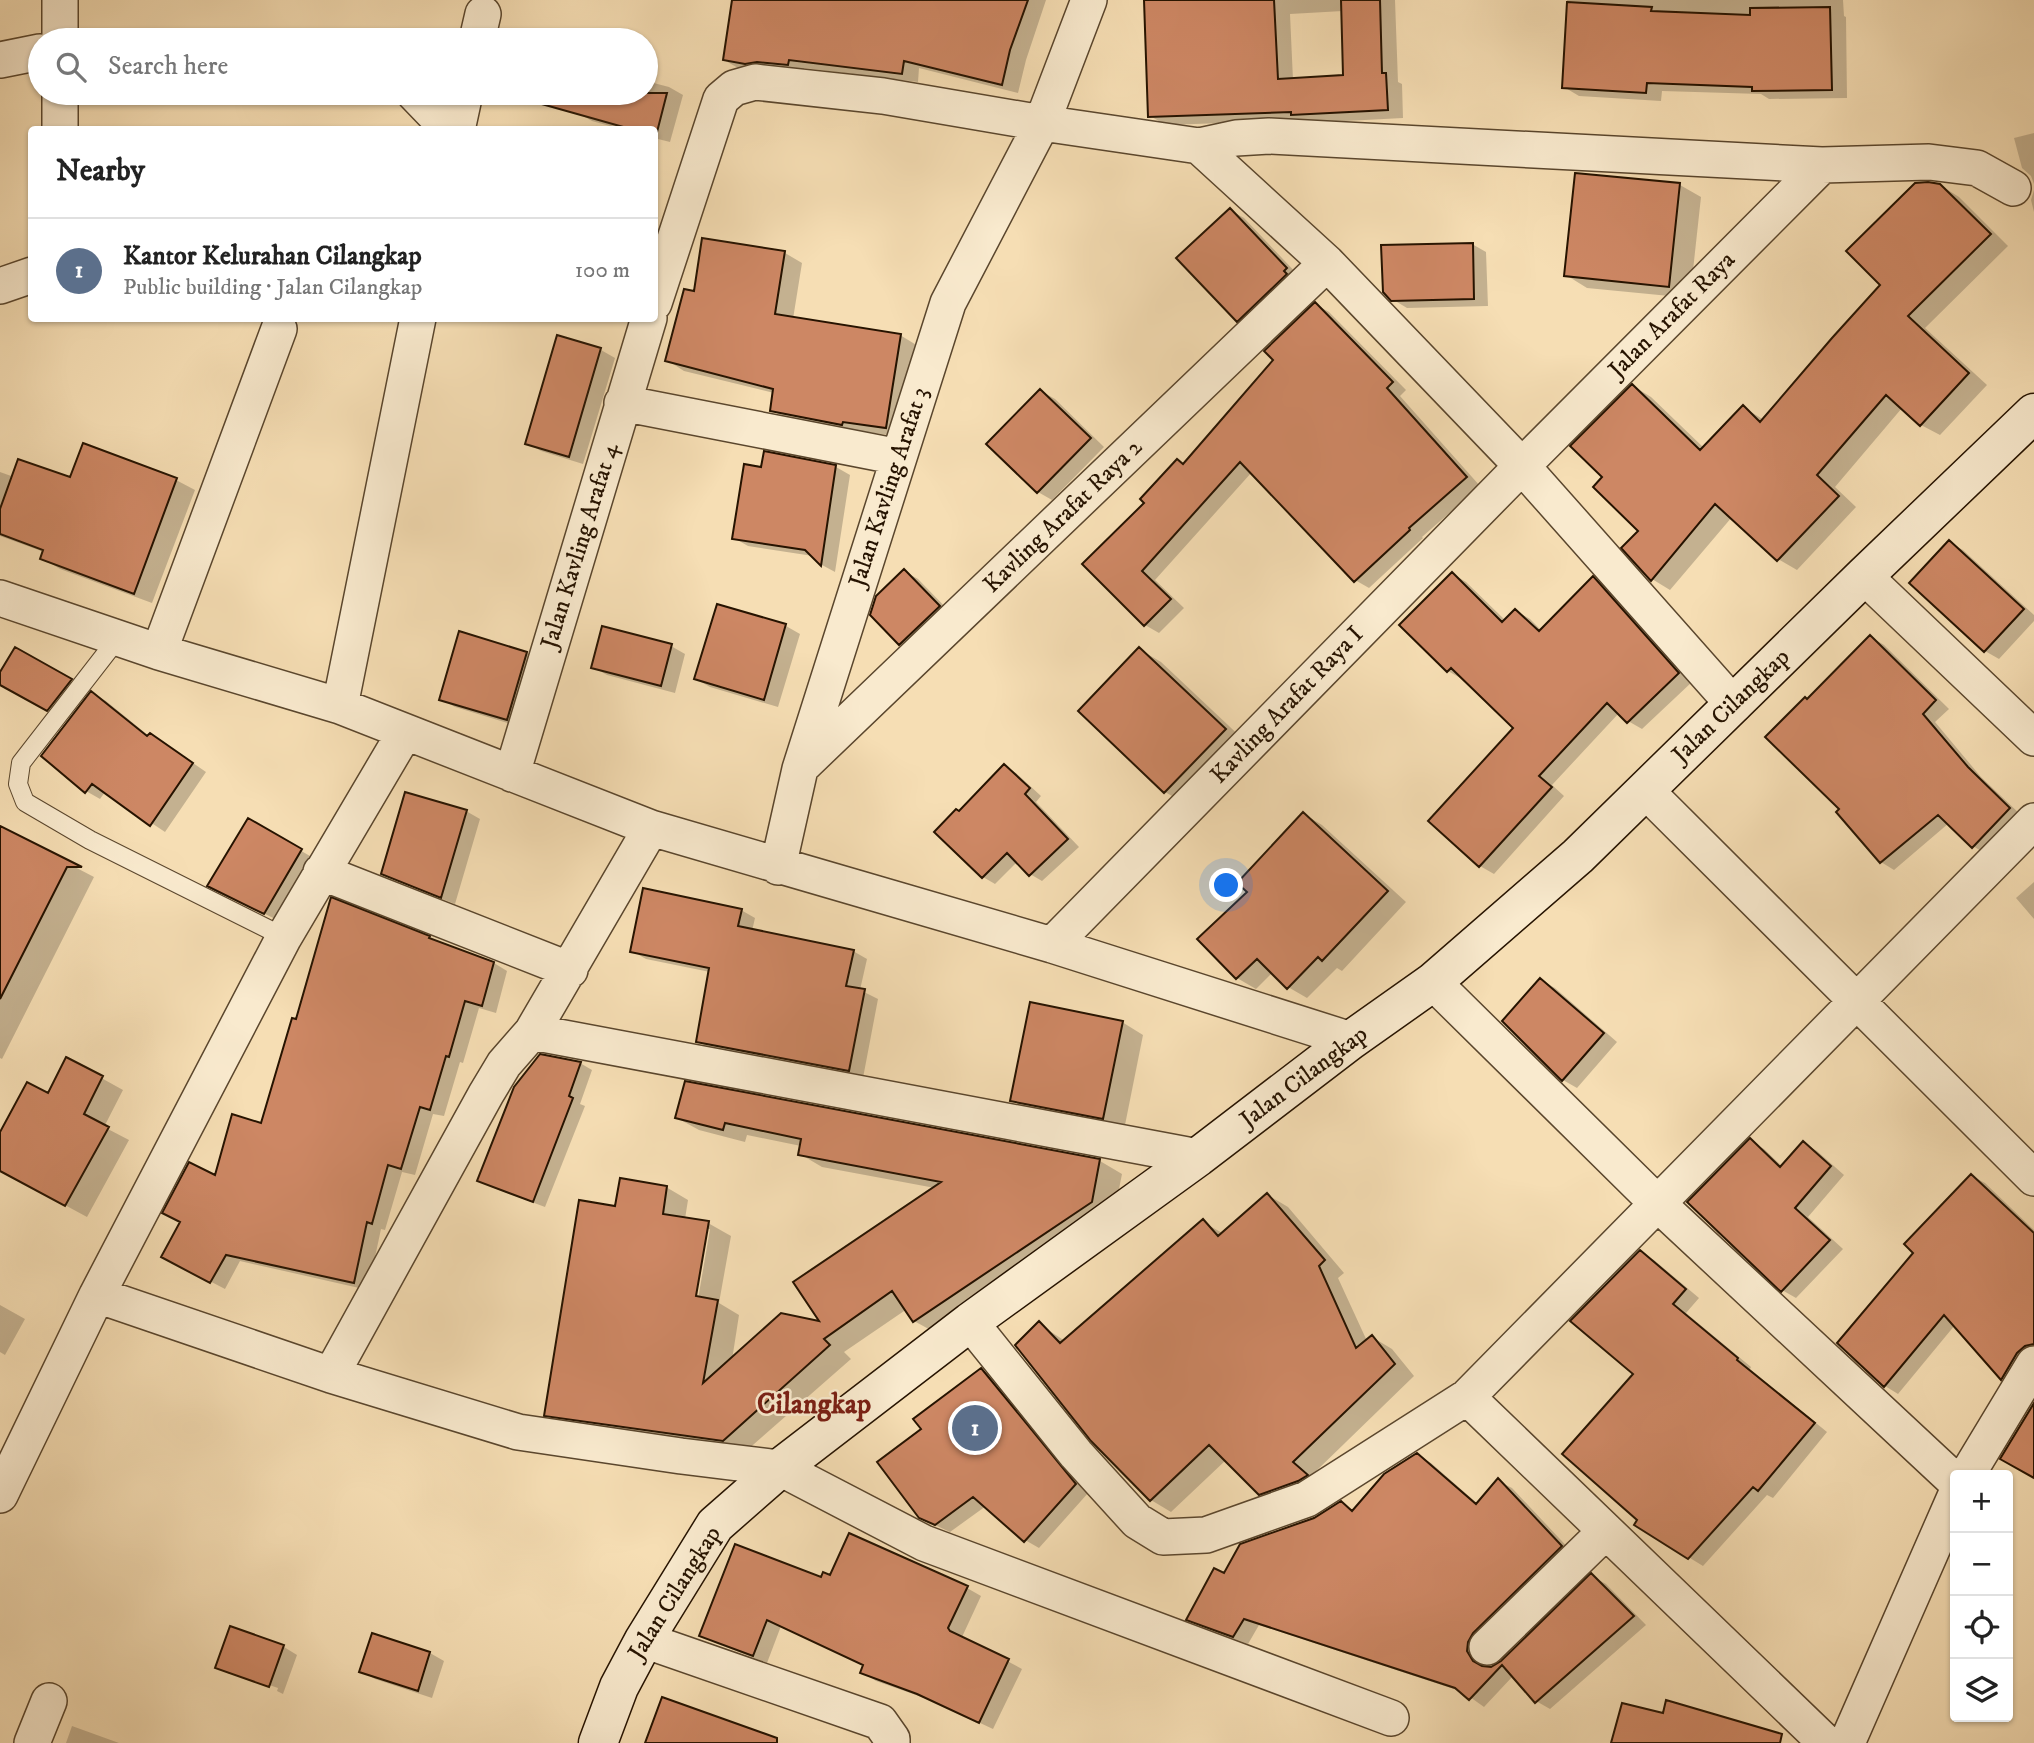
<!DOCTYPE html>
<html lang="en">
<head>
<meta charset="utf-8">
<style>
  body { margin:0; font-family:"IM FELL DW Pica",serif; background:#f6f6f6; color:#222 }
  .controls { position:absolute; right:21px; bottom:21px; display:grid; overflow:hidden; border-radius:7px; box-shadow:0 2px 5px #0004 }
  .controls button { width:63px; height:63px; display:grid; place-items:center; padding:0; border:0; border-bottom:2px solid #e0e0e0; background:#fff; color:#222; font:35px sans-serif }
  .you { position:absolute; left:1227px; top:886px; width:24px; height:24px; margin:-18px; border:5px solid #fff; border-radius:50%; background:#1a73e8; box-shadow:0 0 0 10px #1a73e833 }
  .badge { display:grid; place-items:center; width:46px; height:46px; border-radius:50%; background:#ea580c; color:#fff; font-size:23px; font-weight:700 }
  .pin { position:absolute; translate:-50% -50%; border:4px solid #fff; box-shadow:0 2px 7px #0006 }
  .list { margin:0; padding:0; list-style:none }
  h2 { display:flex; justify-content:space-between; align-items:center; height:91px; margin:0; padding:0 28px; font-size:30px }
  h2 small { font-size:23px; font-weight:400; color:#767676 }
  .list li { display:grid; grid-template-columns:46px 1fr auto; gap:21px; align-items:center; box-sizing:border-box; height:105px; padding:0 28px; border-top:2px solid #e0e0e0 }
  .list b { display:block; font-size:26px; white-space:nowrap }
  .list p { margin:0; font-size:23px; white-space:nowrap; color:#767676 }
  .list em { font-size:23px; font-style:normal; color:#767676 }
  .icon { flex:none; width:38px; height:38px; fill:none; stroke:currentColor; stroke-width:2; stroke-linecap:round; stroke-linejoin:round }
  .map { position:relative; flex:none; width:2034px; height:1743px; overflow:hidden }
  .search { position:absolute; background:#fff; box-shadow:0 2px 5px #0004; left:28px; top:28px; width:630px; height:77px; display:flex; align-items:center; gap:18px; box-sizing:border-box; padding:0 24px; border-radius:38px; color:#767676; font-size:26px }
  .panel { position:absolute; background:#fff; box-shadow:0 2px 5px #0004; left:28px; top:126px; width:630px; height:196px; border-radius:7px }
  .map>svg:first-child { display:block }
</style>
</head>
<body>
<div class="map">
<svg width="2034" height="1743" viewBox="0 0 2034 1743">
  <rect width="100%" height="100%" fill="#f6deb4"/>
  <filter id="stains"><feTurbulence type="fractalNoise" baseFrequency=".00286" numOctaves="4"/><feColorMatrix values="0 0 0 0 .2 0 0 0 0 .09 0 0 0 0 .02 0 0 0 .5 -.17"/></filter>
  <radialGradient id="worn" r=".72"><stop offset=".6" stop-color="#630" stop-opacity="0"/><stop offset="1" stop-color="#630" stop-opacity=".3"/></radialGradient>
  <path fill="#0003" fill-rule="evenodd" d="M 734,0 L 1046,0 L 1026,60 L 1018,93 L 919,68 L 918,82 L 804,68 L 804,73 L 740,69 L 724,60 Z
    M 1146,0 L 1395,0 L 1398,82 L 1402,84 L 1403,118 L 1308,123 L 1304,120 L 1166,125 L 1150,116 ZM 1343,11 L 1345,77 L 1293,80 L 1290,14 Z
    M 1567,0 L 1843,0 L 1844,16 L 1846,17 L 1847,98 L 1769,99 L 1761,94 L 1662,91 L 1661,101 L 1579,96 L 1564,87 Z
    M 646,81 L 669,87 L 683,95 L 670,142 L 654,138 L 654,130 L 624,130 L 592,121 L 578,113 L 584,93 L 646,93 Z
    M 2034,133 L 2034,184 L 2031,176 L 2022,168 L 2014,138 Z
    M 1680,185 L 1701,197 L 1690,298 L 1587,288 L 1566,275 Z
    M 1940,185 L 1959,197 L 2008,246 L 1925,328 L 1987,385 L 1940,435 L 1921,425 L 1902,408 L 1835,487 L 1856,507 L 1797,570 L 1778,559 L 1732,517 L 1670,590 L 1652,579 L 1640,531 L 1605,477 L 1633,386 L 1651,397 L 1704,448 L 1743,407 L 1764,420 L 1883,285 Z
    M 2034,190 L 2034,212 L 2031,200 Z
    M 1230,210 L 1244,218 L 1300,277 L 1252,328 L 1238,320 Z
    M 704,240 L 785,253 L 802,263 L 793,319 L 900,335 L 918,346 L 903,437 L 860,431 L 860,434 L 789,421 L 772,410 L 774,393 L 684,371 L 667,360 L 695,294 Z
    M 1472,244 L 1486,252 L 1488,306 L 1407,308 L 1392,299 Z
    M 1315,304 L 1329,312 L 1406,390 L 1400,396 L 1480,486 L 1422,537 L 1423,538 L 1369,588 L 1355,580 L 1252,472 L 1155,580 L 1184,608 L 1159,633 L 1145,625 L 1084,564 L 1184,465 L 1276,360 Z
    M 559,337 L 601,350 L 615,358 L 583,464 L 541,451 L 527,443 Z
    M 1041,391 L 1055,399 L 1104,447 L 1052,500 L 1038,492 Z
    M 836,467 L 850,475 L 835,572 L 822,565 L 813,556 L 748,546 L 734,538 L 763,469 Z
    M 0,472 L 14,477 L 176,480 L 195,490 L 152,603 L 60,569 L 42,558 L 44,552 L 0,536 Z
    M 1949,542 L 1963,550 L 2034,615 L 2034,621 L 1999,659 L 1985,651 L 1911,583 Z
    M 904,571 L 918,579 L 953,615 L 914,652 L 900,644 Z
    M 1453,574 L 1466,582 L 1506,621 L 1516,611 L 1530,619 L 1542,631 L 1593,578 L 1607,586 L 1692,682 L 1642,729 L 1628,721 L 1619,713 L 1552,785 L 1564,796 L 1494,874 L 1480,866 L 1516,728 L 1463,677 L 1462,679 L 1448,671 Z
    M 718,606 L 786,626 L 800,634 L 778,707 L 710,687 L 696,679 Z
    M 1871,637 L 1884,645 L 1949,709 L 1935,722 L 1981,777 L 2022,816 L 1986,854 L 1973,846 L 1949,823 L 1894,870 L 1881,862 L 1842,809 L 1808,701 Z
    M 671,646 L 685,654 L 675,693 L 607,675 L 593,667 Z
    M 15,649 L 84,689 L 61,718 L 0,683 L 0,676 Z
    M 1139,649 L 1161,662 L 1246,742 L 1186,804 L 1165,792 Z
    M 527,653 L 540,661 L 521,727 L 455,707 L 441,699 Z
    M 92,693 L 106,701 L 149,736 L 164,743 L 206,772 L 165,832 L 105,792 L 100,799 L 86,791 Z
    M 1004,766 L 1016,773 L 1041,796 L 1036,802 L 1079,847 L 1042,881 L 1030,874 L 1018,861 L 995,884 L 983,877 L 960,813 Z
    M 466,811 L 480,819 L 455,904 L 397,881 L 383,873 Z
    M 1304,814 L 1322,825 L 1406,902 L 1342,971 L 1337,968 L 1307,998 L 1288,987 L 1273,972 L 1256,989 L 1237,978 L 1249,892 Z
    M 249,820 L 315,859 L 279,921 L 224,893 Z
    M 0,828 L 94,877 L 2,1059 L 0,1058 Z
    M 2034,882 L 2034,919 L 2016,898 Z
    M 741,910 L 755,918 L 752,931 L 853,951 L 867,959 L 860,990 L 878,999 L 863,1078 L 711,1049 L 697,1041 L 710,972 L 646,959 L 632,951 Z
    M 439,944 L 494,963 L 507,971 L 496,1013 L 479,1008 L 463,1063 L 460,1062 L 444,1116 L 433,1114 L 415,1175 L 402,1172 L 385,1230 L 381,1229 L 368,1290 L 240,1261 L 225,1289 L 177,1264 L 216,1177 L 262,1125 L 297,1021 Z
    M 1541,980 L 1555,988 L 1617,1042 L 1577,1088 L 1563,1080 L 1504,1021 Z
    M 1122,1022 L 1143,1035 L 1124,1130 L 1033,1113 L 1012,1100 Z
    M 540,1056 L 580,1063 L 592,1070 L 580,1104 L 585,1106 L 545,1207 L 491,1187 L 479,1180 L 516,1087 Z
    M 67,1059 L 123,1090 L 104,1127 L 129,1140 L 87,1217 L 0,1170 L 0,1135 L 48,1095 Z
    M 686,1083 L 1100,1161 L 1122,1174 L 1114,1214 L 936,1333 L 914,1321 L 907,1309 L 844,1352 L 851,1359 L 745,1452 L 568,1427 L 546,1415 L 617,1208 L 666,1187 L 688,1200 L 685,1219 L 708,1223 L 731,1236 L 719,1303 L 739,1315 L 732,1360 L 823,1323 L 935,1188 L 822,1167 L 800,1154 L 801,1146 L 747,1135 L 745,1142 L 699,1130 L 677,1118 ZM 706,1229 L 710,1229 L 697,1305 L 693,1304 Z
    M 1750,1141 L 1764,1149 L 1783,1167 L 1803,1143 L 1817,1151 L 1844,1175 L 1808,1217 L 1843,1249 L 1796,1298 L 1782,1290 Z
    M 1972,1176 L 1985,1183 L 2034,1230 L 2034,1357 L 2015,1386 L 2002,1379 L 1955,1325 L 1898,1394 L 1885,1386 L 1839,1343 L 1915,1252 Z
    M 1268,1195 L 1288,1207 L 1344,1273 L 1338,1278 L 1367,1341 L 1372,1337 L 1392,1349 L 1414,1376 L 1312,1475 L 1326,1487 L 1281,1505 L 1260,1493 L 1226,1460 L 1171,1512 L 1151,1500 L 1093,1440 L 1039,1324 L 1065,1341 L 1203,1222 L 1224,1234 Z
    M 1640,1252 L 1654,1260 L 1699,1298 L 1686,1313 L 1751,1367 L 1750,1369 L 1827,1432 L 1773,1498 L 1767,1495 L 1703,1566 L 1636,1525 L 1640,1520 L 1635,1374 Z
    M 0,1305 L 25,1319 L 5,1355 L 0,1352 Z
    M 981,1370 L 995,1378 L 1089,1492 L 1039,1548 L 1025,1540 L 986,1506 L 950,1532 L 935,1525 L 923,1429 Z
    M 1417,1455 L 1431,1463 L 1478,1504 L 1498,1481 L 1512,1488 L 1575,1555 L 1481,1661 L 1485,1668 L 1492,1668 L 1502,1663 L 1592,1576 L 1606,1584 L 1646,1625 L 1550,1709 L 1536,1701 L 1513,1676 L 1484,1707 L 1463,1692 L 1259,1625 L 1248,1644 L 1202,1627 L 1188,1619 L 1225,1576 L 1341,1503 L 1354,1511 Z
    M 831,1578 L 967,1588 L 981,1596 L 962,1637 L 1022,1669 L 993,1729 L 933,1701 L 876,1681 L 862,1672 L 865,1665 L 781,1626 L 767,1663 L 715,1643 L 701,1635 L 821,1580 Z
    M 231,1628 L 284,1647 L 297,1655 L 283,1694 L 277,1691 L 278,1688 L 229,1671 L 229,1674 L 217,1667 Z
    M 373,1635 L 430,1653 L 444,1661 L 432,1698 L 375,1679 L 361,1671 Z
    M 72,1726 L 119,1743 L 66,1743 Z"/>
  <path fill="#cd8764" stroke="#261300" stroke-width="2" d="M 732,0 L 1028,0 L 1010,50 L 1002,85 L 904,61 L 902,74 L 789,60 L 788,65 L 757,62 L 745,64 L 723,60 Z
    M 1144,0 L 1274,0 L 1278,79 L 1343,75 L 1341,0 L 1380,0 L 1382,73 L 1386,73 L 1388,110 L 1291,115 L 1291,112 L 1148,117 Z
    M 1567,2 L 1652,7 L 1651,11 L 1750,15 L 1750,8 L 1830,7 L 1832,90 L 1752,91 L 1752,87 L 1647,83 L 1646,93 L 1562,88 Z
    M 539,93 L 667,93 L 656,136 L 654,130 L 634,130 L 538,103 Z
    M 1575,173 L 1680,183 L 1669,287 L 1564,276 Z
    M 1928,182 L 1940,184 L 1991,234 L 1908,316 L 1969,373 L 1920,426 L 1886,395 L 1817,475 L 1839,496 L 1777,561 L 1715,504 L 1651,581 L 1621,548 L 1638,531 L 1593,487 L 1602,477 L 1570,446 L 1632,384 L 1700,450 L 1743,405 L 1760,422 L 1832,338 L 1880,285 L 1846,251 L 1915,183 Z
    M 1230,208 L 1287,268 L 1284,271 L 1287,274 L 1237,322 L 1176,258 Z
    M 702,238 L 785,251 L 775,314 L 901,334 L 886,428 L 843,422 L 842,425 L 770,411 L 773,389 L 665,361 L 684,289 L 694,291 Z
    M 1473,243 L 1474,299 L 1391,301 L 1383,292 L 1381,245 Z
    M 1315,302 L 1393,382 L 1387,388 L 1467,477 L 1409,528 L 1410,530 L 1354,582 L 1240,462 L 1142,571 L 1171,599 L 1144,626 L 1082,564 L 1144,503 L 1140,499 L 1177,459 L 1183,464 L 1273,360 L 1264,351 Z
    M 557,335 L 601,348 L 569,457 L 525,444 Z
    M 1040,389 L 1091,438 L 1037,493 L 986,444 Z
    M 83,443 L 177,478 L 134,594 L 40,559 L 43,550 L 0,534 L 0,509 L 18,459 L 70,477 Z
    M 764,451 L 836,465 L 821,566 L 805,550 L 732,539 L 744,464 L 761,467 Z
    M 1949,540 L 2024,609 L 1984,652 L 1909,583 Z
    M 904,569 L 940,606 L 899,645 L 870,615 L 876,596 Z
    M 1452,572 L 1502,622 L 1515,609 L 1539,631 L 1593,576 L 1679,673 L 1627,723 L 1607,703 L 1539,776 L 1552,787 L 1479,867 L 1428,821 L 1513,728 L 1451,668 L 1447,672 L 1399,625 Z
    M 717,604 L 786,624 L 764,700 L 694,679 Z
    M 602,626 L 672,644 L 661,686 L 591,668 Z
    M 459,631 L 527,652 L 507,720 L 439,700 Z
    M 1870,635 L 1936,700 L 1923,714 L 1968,767 L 2010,808 L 1972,848 L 1938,815 L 1880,863 L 1836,812 L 1839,809 L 1765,737 L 1805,697 L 1807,699 Z
    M 15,647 L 72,679 L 47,711 L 0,685 L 0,672 Z
    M 1139,647 L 1226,729 L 1164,793 L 1078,711 Z
    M 91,691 L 147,736 L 150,733 L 193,763 L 150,826 L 92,784 L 85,793 L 41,756 Z
    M 1004,764 L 1030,788 L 1025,794 L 1068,839 L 1029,876 L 1007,853 L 982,878 L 934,832 L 956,809 L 959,811 Z
    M 405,792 L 467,810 L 441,898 L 381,874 Z
    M 1303,812 L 1388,891 L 1322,961 L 1318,957 L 1287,989 L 1257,959 L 1236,979 L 1197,939 L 1247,892 L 1237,883 Z
    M 248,818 L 302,849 L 264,914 L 207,886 Z
    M 0,826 L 82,867 L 67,867 L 0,999 Z
    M 643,888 L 742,909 L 738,926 L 854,950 L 846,986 L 865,989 L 849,1071 L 696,1042 L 709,968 L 630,952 Z
    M 331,897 L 430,936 L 429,938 L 494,962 L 482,1006 L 465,1001 L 449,1057 L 446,1056 L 430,1110 L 420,1107 L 401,1169 L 388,1165 L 372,1224 L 367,1222 L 354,1283 L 226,1255 L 210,1283 L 161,1257 L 180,1222 L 162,1213 L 189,1162 L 215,1175 L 232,1114 L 261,1123 L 292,1018 L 296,1019 Z
    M 1540,978 L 1604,1033 L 1562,1081 L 1502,1021 Z
    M 1030,1002 L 1123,1021 L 1103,1119 L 1010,1101 Z
    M 540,1054 L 581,1062 L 569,1096 L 573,1098 L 533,1202 L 477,1181 L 514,1087 Z
    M 66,1057 L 103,1076 L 84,1114 L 109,1127 L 65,1206 L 0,1171 L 0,1132 L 27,1082 L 48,1093 Z
    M 685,1081 L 1100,1159 L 1092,1202 L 913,1322 L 892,1291 L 824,1339 L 830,1345 L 723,1441 L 544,1416 L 579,1200 L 615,1206 L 620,1178 L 667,1186 L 663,1214 L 709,1221 L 696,1296 L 718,1300 L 703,1383 L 781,1313 L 819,1321 L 793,1282 L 941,1182 L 798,1155 L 801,1139 L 725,1123 L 723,1130 L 675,1118 Z
    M 1750,1138 L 1780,1167 L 1803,1141 L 1831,1166 L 1795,1208 L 1830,1240 L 1781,1292 L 1687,1202 Z
    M 1971,1174 L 2034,1233 L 2034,1344 L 2025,1346 L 2017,1353 L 2001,1380 L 1944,1315 L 1884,1387 L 1837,1343 L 1913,1253 L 1904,1244 Z
    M 1267,1193 L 1325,1260 L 1319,1266 L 1356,1348 L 1372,1335 L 1395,1364 L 1293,1462 L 1308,1475 L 1298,1481 L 1259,1495 L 1209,1445 L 1150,1501 L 1091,1441 L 1015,1345 L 1039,1321 L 1060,1343 L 1203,1219 L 1218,1236 Z
    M 1640,1250 L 1686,1289 L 1673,1304 L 1738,1358 L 1737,1360 L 1815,1423 L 1758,1491 L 1753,1487 L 1688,1559 L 1634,1525 L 1637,1520 L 1562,1454 L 1633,1374 L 1570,1321 Z
    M 981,1368 L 1076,1484 L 1024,1542 L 973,1497 L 935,1525 L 919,1518 L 877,1462 L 921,1429 L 913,1419 Z
    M 2034,1403 L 2034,1478 L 2000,1459 Z
    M 1417,1453 L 1476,1504 L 1498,1478 L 1562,1546 L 1473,1633 L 1468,1642 L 1467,1651 L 1473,1661 L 1482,1666 L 1491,1667 L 1501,1661 L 1591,1573 L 1634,1616 L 1535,1703 L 1502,1665 L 1469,1700 L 1455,1688 L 1244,1619 L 1233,1637 L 1186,1620 L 1214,1568 L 1224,1573 L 1240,1544 L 1314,1518 L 1341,1501 L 1352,1511 L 1384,1474 Z
    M 849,1533 L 968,1586 L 948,1628 L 950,1631 L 1009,1659 L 979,1723 L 917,1694 L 860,1673 L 863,1665 L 767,1620 L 753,1656 L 699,1636 L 735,1544 L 821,1577 L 823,1572 L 830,1575 Z
    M 230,1626 L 284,1645 L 269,1687 L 215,1668 Z
    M 372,1633 L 430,1652 L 418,1691 L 359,1672 Z
    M 662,1697 L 777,1738 L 777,1743 L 645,1743 Z
    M 1666,1700 L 1782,1734 L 1780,1743 L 1611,1743 L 1622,1703 L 1663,1713 Z"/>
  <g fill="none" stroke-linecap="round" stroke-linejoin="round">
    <g stroke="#5a462d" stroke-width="20">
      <path id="lane" d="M 118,638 L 21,763 L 18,784 L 25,802 L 90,840 L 284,937"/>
    </g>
    <g stroke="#5a462d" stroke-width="38">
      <path id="street" d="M 60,0 L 60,40
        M 1089,0 L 1042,123 L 1199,146 L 1327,263 L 1522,466 L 1734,705
        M 477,40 L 483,14
        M 0,60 L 40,52
        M 414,93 L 439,119 L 445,130
        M 60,130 L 60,93
        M 457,130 L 465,93
        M 1199,146 L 1236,138 L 1269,136 L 1822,165 L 1929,162 L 1977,168 L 2013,188
        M 0,286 L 32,275
        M 654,303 L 721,99 L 734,88 L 755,82 L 883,96 L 1042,123 L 948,303 L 800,769 L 778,867
        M 622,403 L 899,457
        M 1864,576 L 2034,738
        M 0,598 L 159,652 L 340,706 L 651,828 L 1052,945 L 1351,1040
        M 159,652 L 279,329
        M 340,706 L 418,318
        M 801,767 L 1327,263
        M 512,774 L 649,318
        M 1645,790 L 2034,1178
        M 321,872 L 570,970
        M 1052,945 L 1522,466 L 1822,165
        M 1433,982 L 1657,1203 L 1955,1481
        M 532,1032 L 1198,1157
        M 97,1295 L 331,1375 L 518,1432 L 681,1456 L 780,1468 L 924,1543 L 1391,1718
        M 970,1322 L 1076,1454 L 1137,1521 L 1163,1537 L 1206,1535 L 1307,1499 L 1467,1397 L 2034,821
        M 331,1375 L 486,1094 L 504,1064 L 532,1032 L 651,828
        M 1467,1397 L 1826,1743
        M 1967,1475 L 2034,1364
        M 0,1495 L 97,1295 L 284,937 L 405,732
        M 644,1640 L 880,1722 L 892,1739 L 892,1743
        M 1487,1647 L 1606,1531
        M 32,1743 L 49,1701
        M 1847,1743 L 1955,1497"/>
    </g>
    <g stroke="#261300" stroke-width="41">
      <path id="secondary" d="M 598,1743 L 619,1687 L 644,1640 L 715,1525 L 780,1468 L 970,1322 L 1198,1157 L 1351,1040 L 1433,982 L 1578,856 L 1864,576 L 2034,413"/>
    </g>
    <use href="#lane" stroke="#f9eace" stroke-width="18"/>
    <use href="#street" stroke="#f9eace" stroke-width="35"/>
    <use href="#secondary" stroke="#f9eace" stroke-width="38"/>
  </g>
  <g text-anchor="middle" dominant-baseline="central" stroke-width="5" stroke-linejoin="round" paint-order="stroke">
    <g font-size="24" fill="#261300" stroke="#f9eace">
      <text transform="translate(1672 315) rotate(-45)">Jalan Arafat Raya</text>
      <text transform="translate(889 487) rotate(-72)">Jalan Kavling Arafat 3</text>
      <text transform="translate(1063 516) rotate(-44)">Kavling Arafat Raya 2</text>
      <text transform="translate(580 546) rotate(-73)">Jalan Kavling Arafat 4</text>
      <text transform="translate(1287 705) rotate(-46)">Kavling Arafat Raya I</text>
      <text transform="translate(1731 706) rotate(-44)">Jalan Cilangkap</text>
      <text transform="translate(1304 1077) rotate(-37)">Jalan Cilangkap</text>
      <text transform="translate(675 1593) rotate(-58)">Jalan Cilangkap</text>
    </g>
    <g font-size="28" font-weight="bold" fill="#7a1f14" stroke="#f9eace">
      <text x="814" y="1404">Cilangkap</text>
    </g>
  </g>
  <rect width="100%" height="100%" filter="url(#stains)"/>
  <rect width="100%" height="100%" fill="url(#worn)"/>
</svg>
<div class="controls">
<button>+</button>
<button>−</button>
<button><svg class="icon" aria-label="locate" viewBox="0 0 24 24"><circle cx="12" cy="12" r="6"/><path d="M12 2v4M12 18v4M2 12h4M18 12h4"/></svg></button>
<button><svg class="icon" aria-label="layers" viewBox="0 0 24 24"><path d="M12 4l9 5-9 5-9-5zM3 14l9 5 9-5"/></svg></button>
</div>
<div class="you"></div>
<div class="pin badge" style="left:975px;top:1428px;background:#5c6f8a">1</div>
<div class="search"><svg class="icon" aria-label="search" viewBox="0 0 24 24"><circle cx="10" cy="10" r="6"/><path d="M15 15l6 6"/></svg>Search here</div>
<section class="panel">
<h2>Nearby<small></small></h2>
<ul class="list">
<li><span class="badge" style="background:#5c6f8a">1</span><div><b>Kantor Kelurahan Cilangkap</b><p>Public building · Jalan Cilangkap</p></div><em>100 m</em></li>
</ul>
</section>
</div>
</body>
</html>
